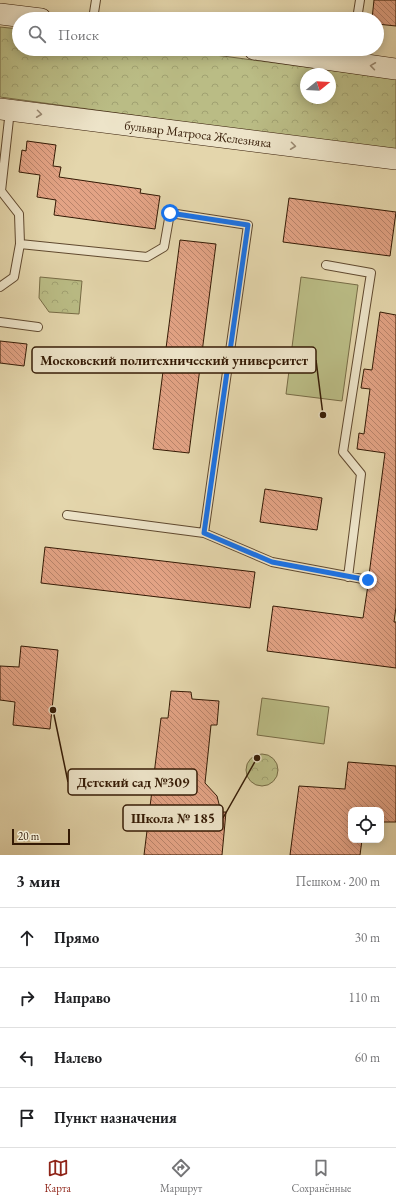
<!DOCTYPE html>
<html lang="ru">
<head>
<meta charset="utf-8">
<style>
  body { margin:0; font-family:"EB Garamond",serif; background:#f2f2f2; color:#202124 }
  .controls { position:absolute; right:12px; bottom:12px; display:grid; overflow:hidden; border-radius:8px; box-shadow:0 2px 10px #0003 }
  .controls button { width:36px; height:36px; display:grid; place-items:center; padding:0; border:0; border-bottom:1px solid #e0e0e0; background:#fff; color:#202124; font:20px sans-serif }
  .compass { position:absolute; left:300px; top:68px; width:36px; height:36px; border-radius:50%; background:#fff; box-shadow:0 2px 10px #0003; rotate:72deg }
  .scale { position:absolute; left:12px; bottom:10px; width:58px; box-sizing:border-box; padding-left:4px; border:2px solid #341a05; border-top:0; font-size:11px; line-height:14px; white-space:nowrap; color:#341a05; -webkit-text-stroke:3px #ede4c9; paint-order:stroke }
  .stop { position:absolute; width:12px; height:12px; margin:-9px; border:3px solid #1a73e8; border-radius:50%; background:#fff }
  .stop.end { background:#1a73e8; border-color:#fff; box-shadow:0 1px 4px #0008 }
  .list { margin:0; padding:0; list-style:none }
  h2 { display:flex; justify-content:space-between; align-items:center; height:52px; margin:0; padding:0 16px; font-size:17px }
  h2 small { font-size:13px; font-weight:400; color:#757577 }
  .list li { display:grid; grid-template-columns:26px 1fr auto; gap:12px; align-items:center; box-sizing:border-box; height:60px; padding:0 16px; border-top:1px solid #e0e0e0 }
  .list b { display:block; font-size:15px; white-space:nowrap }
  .list em { font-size:13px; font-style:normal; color:#757577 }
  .icon { flex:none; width:22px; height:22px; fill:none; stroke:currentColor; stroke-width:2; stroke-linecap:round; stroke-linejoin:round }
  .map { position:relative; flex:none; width:396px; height:855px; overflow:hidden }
  .search { position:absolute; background:#fff; box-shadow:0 2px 10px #0003; left:12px; right:12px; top:12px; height:44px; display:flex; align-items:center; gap:10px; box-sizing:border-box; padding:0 14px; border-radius:22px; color:#757577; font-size:15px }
  .sheet { height:292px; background:#fff }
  nav { display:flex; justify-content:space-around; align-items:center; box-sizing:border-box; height:56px; border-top:1px solid #e0e0e0; background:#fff; font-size:11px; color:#757577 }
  nav a { display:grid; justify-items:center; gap:2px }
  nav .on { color:#8f2418 }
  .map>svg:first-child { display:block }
</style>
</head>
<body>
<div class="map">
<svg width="396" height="855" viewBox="0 0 396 855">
  <defs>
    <pattern id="forest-crowns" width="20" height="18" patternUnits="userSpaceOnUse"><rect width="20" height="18" fill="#babc85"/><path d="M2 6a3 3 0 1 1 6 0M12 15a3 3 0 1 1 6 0" fill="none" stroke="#a0a171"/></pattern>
    <pattern id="building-back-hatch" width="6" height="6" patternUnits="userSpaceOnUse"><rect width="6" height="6" fill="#e3a385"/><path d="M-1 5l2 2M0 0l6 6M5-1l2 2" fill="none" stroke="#b9846b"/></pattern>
  </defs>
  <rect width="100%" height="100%" fill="#e4d6ac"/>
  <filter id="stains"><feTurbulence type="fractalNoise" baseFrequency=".005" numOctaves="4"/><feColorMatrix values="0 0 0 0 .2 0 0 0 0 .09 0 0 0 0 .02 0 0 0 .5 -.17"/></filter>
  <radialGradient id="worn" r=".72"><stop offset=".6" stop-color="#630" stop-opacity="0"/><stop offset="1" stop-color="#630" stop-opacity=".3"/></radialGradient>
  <path fill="url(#forest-crowns)" stroke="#776b45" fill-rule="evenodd" d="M 0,27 L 19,29 L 19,49 L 170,49 L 396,79 L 396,151 L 0,97 ZM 306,74 L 330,74 L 330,98 L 306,98 Z
    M 40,277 L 82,281 L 79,314 L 49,312 L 39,298 Z
    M246 770a16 16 0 1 1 32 0a16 16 0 1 1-32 0Z"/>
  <path fill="#babc85" stroke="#776b45" d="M 301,277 L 358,285 L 342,401 L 286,394 Z
    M 262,698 L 329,707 L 324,744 L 257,735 Z"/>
  <path fill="url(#building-back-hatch)" stroke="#341a05" d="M 374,0 L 396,0 L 396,26 L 377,24 L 377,19 L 372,19 Z
    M 27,141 L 56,145 L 53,166 L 61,167 L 59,177 L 141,189 L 140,193 L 160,196 L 155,229 L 54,215 L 56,200 L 37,197 L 40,175 L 19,172 L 22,150 L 26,151 Z
    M 289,198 L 396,212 L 390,256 L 283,242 Z
    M 180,240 L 216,244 L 189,453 L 153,449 Z
    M 380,312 L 396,315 L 396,607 L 394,622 L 396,622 L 396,668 L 267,651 L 273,606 L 363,618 L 368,585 L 372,584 L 373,581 L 372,576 L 369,575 L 385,453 L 357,449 L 359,433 L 364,434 L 370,389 L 361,388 L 364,369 L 372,370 Z
    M 0,341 L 27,344 L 24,366 L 0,363 Z
    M 265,489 L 322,498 L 317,530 L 260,522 Z
    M 45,547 L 255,572 L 250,608 L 41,583 Z
    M 21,646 L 58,650 L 50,729 L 13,725 L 15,702 L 0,700 L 0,666 L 19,667 Z
    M 171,691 L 191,692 L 192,699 L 219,701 L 217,725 L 211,725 L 205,783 L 217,796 L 221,812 L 226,812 L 222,855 L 144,855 L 161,718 L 168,718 Z
    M 348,762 L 396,766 L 396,822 L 381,822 L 381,810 L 351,810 L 351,840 L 362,840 L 360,855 L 290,855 L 299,786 L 345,789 Z"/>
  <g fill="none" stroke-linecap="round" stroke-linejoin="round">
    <g stroke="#60492f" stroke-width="10">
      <path id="lane" d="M 93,19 L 96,0
        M 357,19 L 360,0
        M 351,62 L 353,49
        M 10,110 L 1,191 L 19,214 L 20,244 L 147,257 L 164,247 L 170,213 L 248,225 L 204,533 L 67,515
        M 326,265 L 371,273 L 343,452 L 361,474 L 348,577
        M 0,287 L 14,277 L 20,244
        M 0,322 L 38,327
        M 204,533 L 272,562 L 368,580"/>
    </g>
    <g stroke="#341a05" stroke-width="22">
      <path id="secondary" d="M 0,14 L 41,19
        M 254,49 L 396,69
        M 0,109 L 396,159"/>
    </g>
    <use href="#lane" stroke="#ede4c9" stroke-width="8"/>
    <use href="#secondary" stroke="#ede4c9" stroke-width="21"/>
  </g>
  <defs><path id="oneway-chevron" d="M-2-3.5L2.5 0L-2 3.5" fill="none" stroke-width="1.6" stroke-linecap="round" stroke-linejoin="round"/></defs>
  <g stroke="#9a8971">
    <use href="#oneway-chevron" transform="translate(373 66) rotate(-172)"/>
    <use href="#oneway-chevron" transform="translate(39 114) rotate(7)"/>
    <use href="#oneway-chevron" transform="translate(293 146) rotate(7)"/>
  </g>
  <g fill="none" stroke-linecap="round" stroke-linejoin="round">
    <path stroke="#1a73e8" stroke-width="5" d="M 170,213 L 248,225 L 204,533 L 272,562 L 368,580"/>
  </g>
  <g text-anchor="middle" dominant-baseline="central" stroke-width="3" stroke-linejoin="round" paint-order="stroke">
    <g font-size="13" fill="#341a05" stroke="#ede4c9">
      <text transform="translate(198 134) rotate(7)">бульвар Матроса Железняка</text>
    </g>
  </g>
  <path fill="none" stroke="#341a05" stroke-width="1.5" d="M323 415L316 360M53 710L68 782M257 758L223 818"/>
  <g fill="#341a05" stroke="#ede4c9" stroke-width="1.5">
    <circle cx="323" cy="415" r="4"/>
    <circle cx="53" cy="710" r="4"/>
    <circle cx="257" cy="758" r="4"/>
  </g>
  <g fill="#ede4c9" stroke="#341a05" stroke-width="1.5">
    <rect x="32" y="347" width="284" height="26" rx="4"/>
    <rect x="68" y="769" width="129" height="26" rx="4"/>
    <rect x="123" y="805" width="100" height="26" rx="4"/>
  </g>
  <g font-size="14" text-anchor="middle" font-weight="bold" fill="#341a05">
    <text x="174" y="365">Московский политехнический университет</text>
    <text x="133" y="787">Детский сад №309</text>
    <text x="173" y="823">Школа № 185</text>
  </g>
  <rect width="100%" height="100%" filter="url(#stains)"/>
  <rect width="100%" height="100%" fill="url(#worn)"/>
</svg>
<div class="controls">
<button><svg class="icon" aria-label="locate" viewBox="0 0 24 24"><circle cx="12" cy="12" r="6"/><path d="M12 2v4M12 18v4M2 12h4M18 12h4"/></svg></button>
</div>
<svg class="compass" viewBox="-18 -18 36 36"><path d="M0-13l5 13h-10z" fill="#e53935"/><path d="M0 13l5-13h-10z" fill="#757577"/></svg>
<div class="scale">20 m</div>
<div class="stop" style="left:170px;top:213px"></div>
<div class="stop end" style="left:368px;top:580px"></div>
<div class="search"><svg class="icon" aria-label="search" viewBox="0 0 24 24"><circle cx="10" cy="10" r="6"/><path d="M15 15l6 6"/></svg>Поиск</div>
</div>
<section class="sheet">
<h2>3 мин<small>Пешком · 200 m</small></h2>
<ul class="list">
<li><svg class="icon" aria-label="ahead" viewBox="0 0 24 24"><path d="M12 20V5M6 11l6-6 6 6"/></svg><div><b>Прямо</b></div><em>30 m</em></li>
<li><svg class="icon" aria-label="right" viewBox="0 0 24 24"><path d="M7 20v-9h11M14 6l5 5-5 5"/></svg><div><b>Направо</b></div><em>110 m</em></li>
<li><svg class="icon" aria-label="left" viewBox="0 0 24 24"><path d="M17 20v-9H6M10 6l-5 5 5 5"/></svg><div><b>Налево</b></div><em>60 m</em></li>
<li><svg class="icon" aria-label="arrive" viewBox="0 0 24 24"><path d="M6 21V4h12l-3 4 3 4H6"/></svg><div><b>Пункт назначения</b></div></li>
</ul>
</section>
<nav>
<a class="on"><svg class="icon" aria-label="map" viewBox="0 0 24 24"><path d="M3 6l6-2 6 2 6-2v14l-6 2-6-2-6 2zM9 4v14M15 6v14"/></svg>Карта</a>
<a><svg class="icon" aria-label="directions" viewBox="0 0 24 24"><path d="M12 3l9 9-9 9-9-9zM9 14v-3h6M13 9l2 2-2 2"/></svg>Маршрут</a>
<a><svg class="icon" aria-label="saved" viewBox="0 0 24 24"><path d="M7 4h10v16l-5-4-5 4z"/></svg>Сохранённые</a>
</nav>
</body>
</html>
